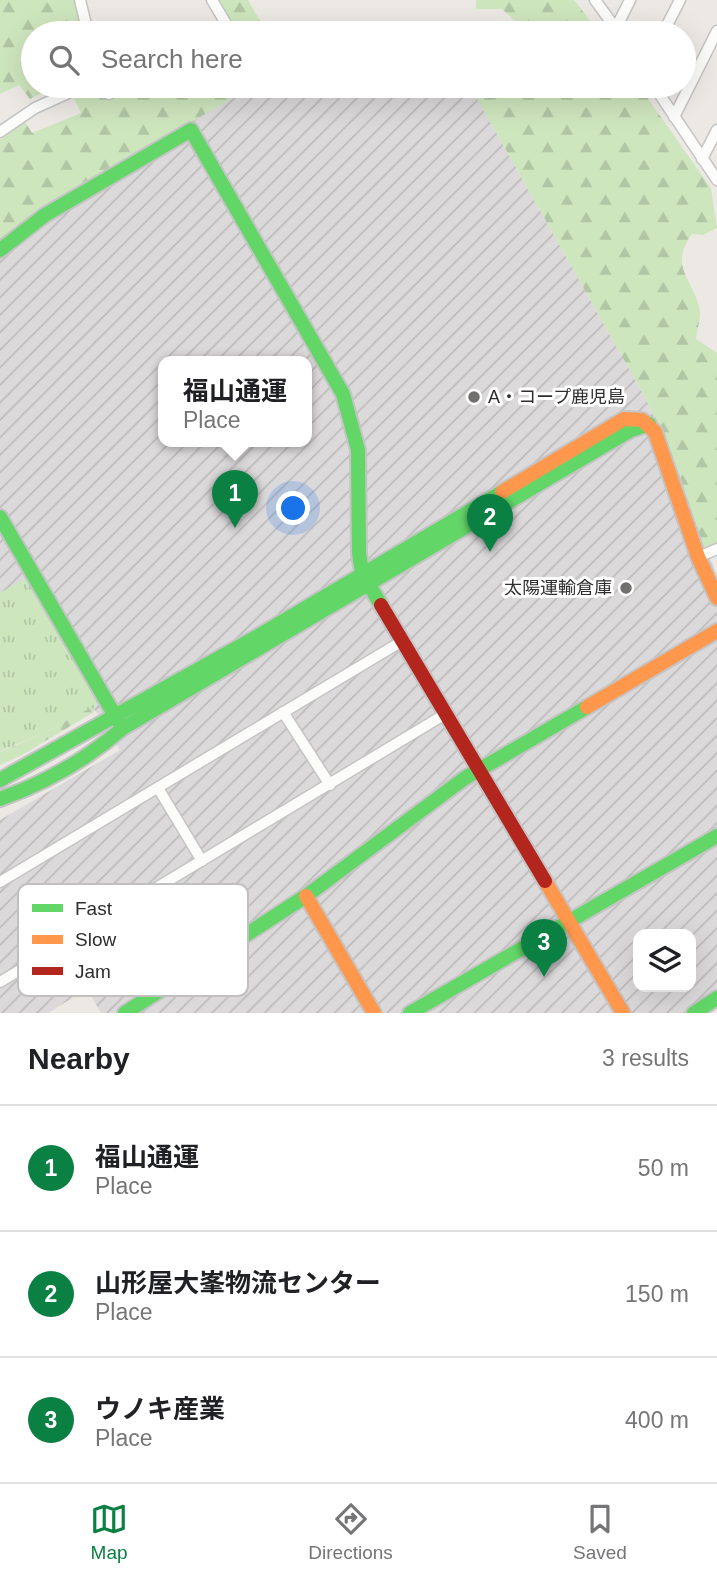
<!DOCTYPE html>
<html lang="en">
<head>
<meta charset="utf-8">
<style>
  body { margin:0; font-family:Arial,"Noto Sans JP",sans-serif; background:#f6f6f6; color:#202124 }
  .controls { position:absolute; right:21px; bottom:21px; display:grid; overflow:hidden; border-radius:14px; box-shadow:0 7px 28px #0002 }
  .controls button { width:63px; height:63px; display:grid; place-items:center; padding:0; border:0; border-bottom:2px solid #e0e0e0; background:#fff; color:#202124; font:35px sans-serif }
  .you { position:absolute; left:294px; top:509px; width:24px; height:24px; margin:-18px; border:5px solid #fff; border-radius:50%; background:#1a73e8; box-shadow:0 0 0 10px #1a73e833 }
  .badge { display:grid; place-items:center; width:46px; height:46px; border-radius:50%; background:#0b8043; color:#fff; font-size:23px; font-weight:700 }
  .pin { position:absolute; translate:-50% -58px; filter:drop-shadow(0 2px 4px #0008) }
  .pin::after { content:''; position:absolute; top:37px; width:24px; height:21px; background:inherit; clip-path:polygon(0 0,100% 0,50% 100%) }
  .popup { position:absolute; left:158px; top:356px; width:154px; height:91px; box-sizing:border-box; display:grid; place-content:center; border-radius:14px; background:#fff; filter:drop-shadow(0 2px 5px #0005); font-size:23px; white-space:nowrap; color:#757577 }
  .popup b { font-size:26px; color:#202124 }
  .popup::after { content:''; position:absolute; left:50%; top:100%; margin-left:-14px; border:14px solid transparent; border-top-color:#fff }
  .list { margin:0; padding:0; list-style:none }
  h2 { display:flex; justify-content:space-between; align-items:center; height:91px; margin:0; padding:0 28px; font-size:30px }
  h2 small { font-size:23px; font-weight:400; color:#757577 }
  .list li { display:grid; grid-template-columns:46px 1fr auto; gap:21px; align-items:center; box-sizing:border-box; height:126px; padding:0 28px; border-top:2px solid #e0e0e0 }
  .list b { display:block; font-size:26px; white-space:nowrap }
  .list p { margin:0; font-size:23px; white-space:nowrap; color:#757577 }
  .list em { font-size:23px; font-style:normal; color:#757577 }
  .icon { flex:none; width:38px; height:38px; fill:none; stroke:currentColor; stroke-width:2; stroke-linecap:round; stroke-linejoin:round }
  .map { position:relative; flex:none; width:717px; height:1013px; overflow:hidden }
  .search { position:absolute; background:#fff; box-shadow:0 7px 28px #0002; left:21px; right:21px; top:21px; height:77px; display:flex; align-items:center; gap:18px; box-sizing:border-box; padding:0 24px; border-radius:38px; color:#757577; font-size:26px }
  .sheet { height:469px; background:#fff }
  nav { display:flex; justify-content:space-around; align-items:center; box-sizing:border-box; height:98px; border-top:2px solid #e0e0e0; background:#fff; font-size:19px; color:#757577 }
  nav a { display:grid; justify-items:center; gap:4px }
  nav .on { color:#0b8043 }
  .map>svg:first-child { display:block }
</style>
</head>
<body>
<div class="map">
<svg width="717" height="1013" viewBox="0 0 717 1013">
  <defs>
    <pattern id="industrial-furrows" width="10" height="10" patternUnits="userSpaceOnUse" patternTransform="scale(1.75)"><rect width="10" height="10" fill="#dcd9db"/><path d="M-1 1l2-2M0 10L10 0M9 11l2-2" fill="none" stroke="#bdbbbc"/></pattern>
    <pattern id="forest-firs" width="22" height="20" patternUnits="userSpaceOnUse" patternTransform="scale(1.75)"><rect width="22" height="20" fill="#cee6be"/><path d="M5 1l3.5 6h-7zM16 11l3.5 6h-7z" fill="#b1c6a4"/></pattern>
    <pattern id="park-tufts" width="24" height="20" patternUnits="userSpaceOnUse" patternTransform="scale(1.75)"><rect width="24" height="20" fill="#cee6be"/><path d="M3 7l-1-3M5 7V3M7 7l1-3M15 17l-1-3M17 17v-4M19 17l1-3" fill="none" stroke="#b1c6a4"/></pattern>
  </defs>
  <rect width="100%" height="100%" fill="#ece8e4"/>
  <path fill="url(#industrial-furrows)" fill-rule="evenodd" d="M 253,86 L 470,86 L 646,399 L 675,462 L 717,577 L 717,1008 L 709,1013 L 101,1013 L 87,989 L 48,1013 L 0,1013 L 0,820 L 120,750 L 94,709 L 0,751 L 0,243 L 43,209 ZM 163,362 L 307,362 L 307,442 L 163,442 ZM 638,934 L 691,934 L 691,987 L 638,987 Z"/>
  <path fill="url(#forest-firs)" d="M 0,0 L 76,0 L 84,33 L 33,33 L 33,86 L 57,86 L 30,99 L 19,85 L 0,94 Z
    M 217,0 L 248,0 L 267,33 L 225,33 L 233,28 Z
    M 574,0 L 600,33 L 514,33 L 516,22 L 502,9 L 476,9 L 476,0 Z
    M 134,86 L 253,86 L 43,209 L 0,243 L 0,140 L 25,122 L 32,133 L 81,113 L 73,96 L 86,91 L 108,100 Z
    M 470,86 L 639,86 L 711,188 L 717,228 L 703,235 L 692,234 C 669,266 691,276 699,306 C 702,316 697,329 696,339 L 717,353 L 717,543 L 704,547 L 675,462 L 646,399 Z
    M 90,708 L 94,709 L 94,712 L 22,755 L 0,765 L 0,752 L 42,734 Z"/>
  <path fill="url(#park-tufts)" d="M 26,578 L 97,701 L 94,712 L 94,709 L 90,708 L 42,734 L 0,751 L 0,593 Z"/>
  <g fill="none" stroke-linecap="round" stroke-linejoin="round">
    <g stroke="#c5c4c5" stroke-width="13">
      <path id="street" d="M 80,0 L 88,33
        M 212,0 L 228,27 L 216,33
        M 595,0 L 619,33
        M 616,28 L 630,0
        M 663,33 L 680,0
        M 98,86 L 99,90 L 109,94 L 124,86
        M 654,86 L 717,180
        M 674,117 L 717,31
        M 0,132 L 35,108 L 84,86
        M 702,159 L 717,130
        M 698,557 L 717,549
        M 283,712 L 330,785
        M 158,788 L 202,861
        M 0,882 L 404,640
        M 0,982 L 447,713"/>
    </g>
    <g stroke="#c5c4c5" stroke-width="18">
      <path id="fast" d="M 0,250 L 45,215 L 191,130 L 343,394 L 358,450 L 359,553 L 362,573 L 381,605
        M 0,517 L 118,721
        M 0,780 L 258,636 L 502,492
        M 0,799 C 45,783 87,759 123,728 L 631,430 L 649,424
        M 125,1013 L 306,896 L 465,778 L 587,707
        M 410,1013 L 717,836
        M 694,1013 L 717,998"/>
    </g>
    <g stroke="#c5c4c5" stroke-width="18">
      <path id="slow" d="M 502,492 L 624,419 L 642,420 L 655,432 L 698,557 L 717,598
        M 587,707 L 717,631
        M 545,881 L 623,1013
        M 306,896 L 374,1013"/>
    </g>
    <g stroke="#c5c4c5" stroke-width="18">
      <path id="jam" d="M 381,605 L 545,881"/>
    </g>
    <use href="#street" stroke="#fcfcfb" stroke-width="10"/>
    <use href="#fast" stroke="#63d668" stroke-width="14"/>
    <use href="#slow" stroke="#ff974d" stroke-width="14"/>
    <use href="#jam" stroke="#b3261e" stroke-width="14"/>
  </g>
  <g fill="#706f6e" stroke="#fff" stroke-width="2.5">
    <circle cx="474" cy="397" r="7"/>
    <circle cx="626" cy="588" r="7"/>
  </g>
  <g text-anchor="middle" dominant-baseline="central" stroke-width="6" stroke-linejoin="round" paint-order="stroke">
    <g font-size="18" fill="#2e2e2e" stroke="#fff" text-anchor="start">
      <text x="488" y="397">A・コープ鹿児島</text>
      <text x="612" y="588" text-anchor="end">太陽運輸倉庫</text>
    </g>
  </g>
  <rect x="18" y="884" width="230" height="112" rx="10" fill="#fff" stroke="#c0c0c0" stroke-width="2"/>
  <rect x="32" y="904" width="31" height="8" fill="#63d668"/>
  <rect x="32" y="935" width="31" height="9" fill="#ff974d"/>
  <rect x="32" y="967" width="31" height="8" fill="#b3261e"/>
  <g font-size="19" fill="#2e2e2e">
    <text x="75" y="915">Fast</text>
    <text x="75" y="946">Slow</text>
    <text x="75" y="978">Jam</text>
  </g>
</svg>
<div class="controls">
<button><svg class="icon" aria-label="layers" viewBox="0 0 24 24"><path d="M12 4l9 5-9 5-9-5zM3 14l9 5 9-5"/></svg></button>
</div>
<div class="you"></div>
<div class="pin badge" style="left:235px;top:528px">1</div>
<div class="popup"><b>福山通運</b>Place</div>
<div class="pin badge" style="left:490px;top:552px">2</div>
<div class="pin badge" style="left:544px;top:977px">3</div>
<div class="search"><svg class="icon" aria-label="search" viewBox="0 0 24 24"><circle cx="10" cy="10" r="6"/><path d="M15 15l6 6"/></svg>Search here</div>
</div>
<section class="sheet">
<h2>Nearby<small>3 results</small></h2>
<ul class="list">
<li><span class="badge">1</span><div><b>福山通運</b><p>Place</p></div><em>50 m</em></li>
<li><span class="badge">2</span><div><b>山形屋大峯物流センター</b><p>Place</p></div><em>150 m</em></li>
<li><span class="badge">3</span><div><b>ウノキ産業</b><p>Place</p></div><em>400 m</em></li>
</ul>
</section>
<nav>
<a class="on"><svg class="icon" aria-label="map" viewBox="0 0 24 24"><path d="M3 6l6-2 6 2 6-2v14l-6 2-6-2-6 2zM9 4v14M15 6v14"/></svg>Map</a>
<a><svg class="icon" aria-label="directions" viewBox="0 0 24 24"><path d="M12 3l9 9-9 9-9-9zM9 14v-3h6M13 9l2 2-2 2"/></svg>Directions</a>
<a><svg class="icon" aria-label="saved" viewBox="0 0 24 24"><path d="M7 4h10v16l-5-4-5 4z"/></svg>Saved</a>
</nav>
</body>
</html>
